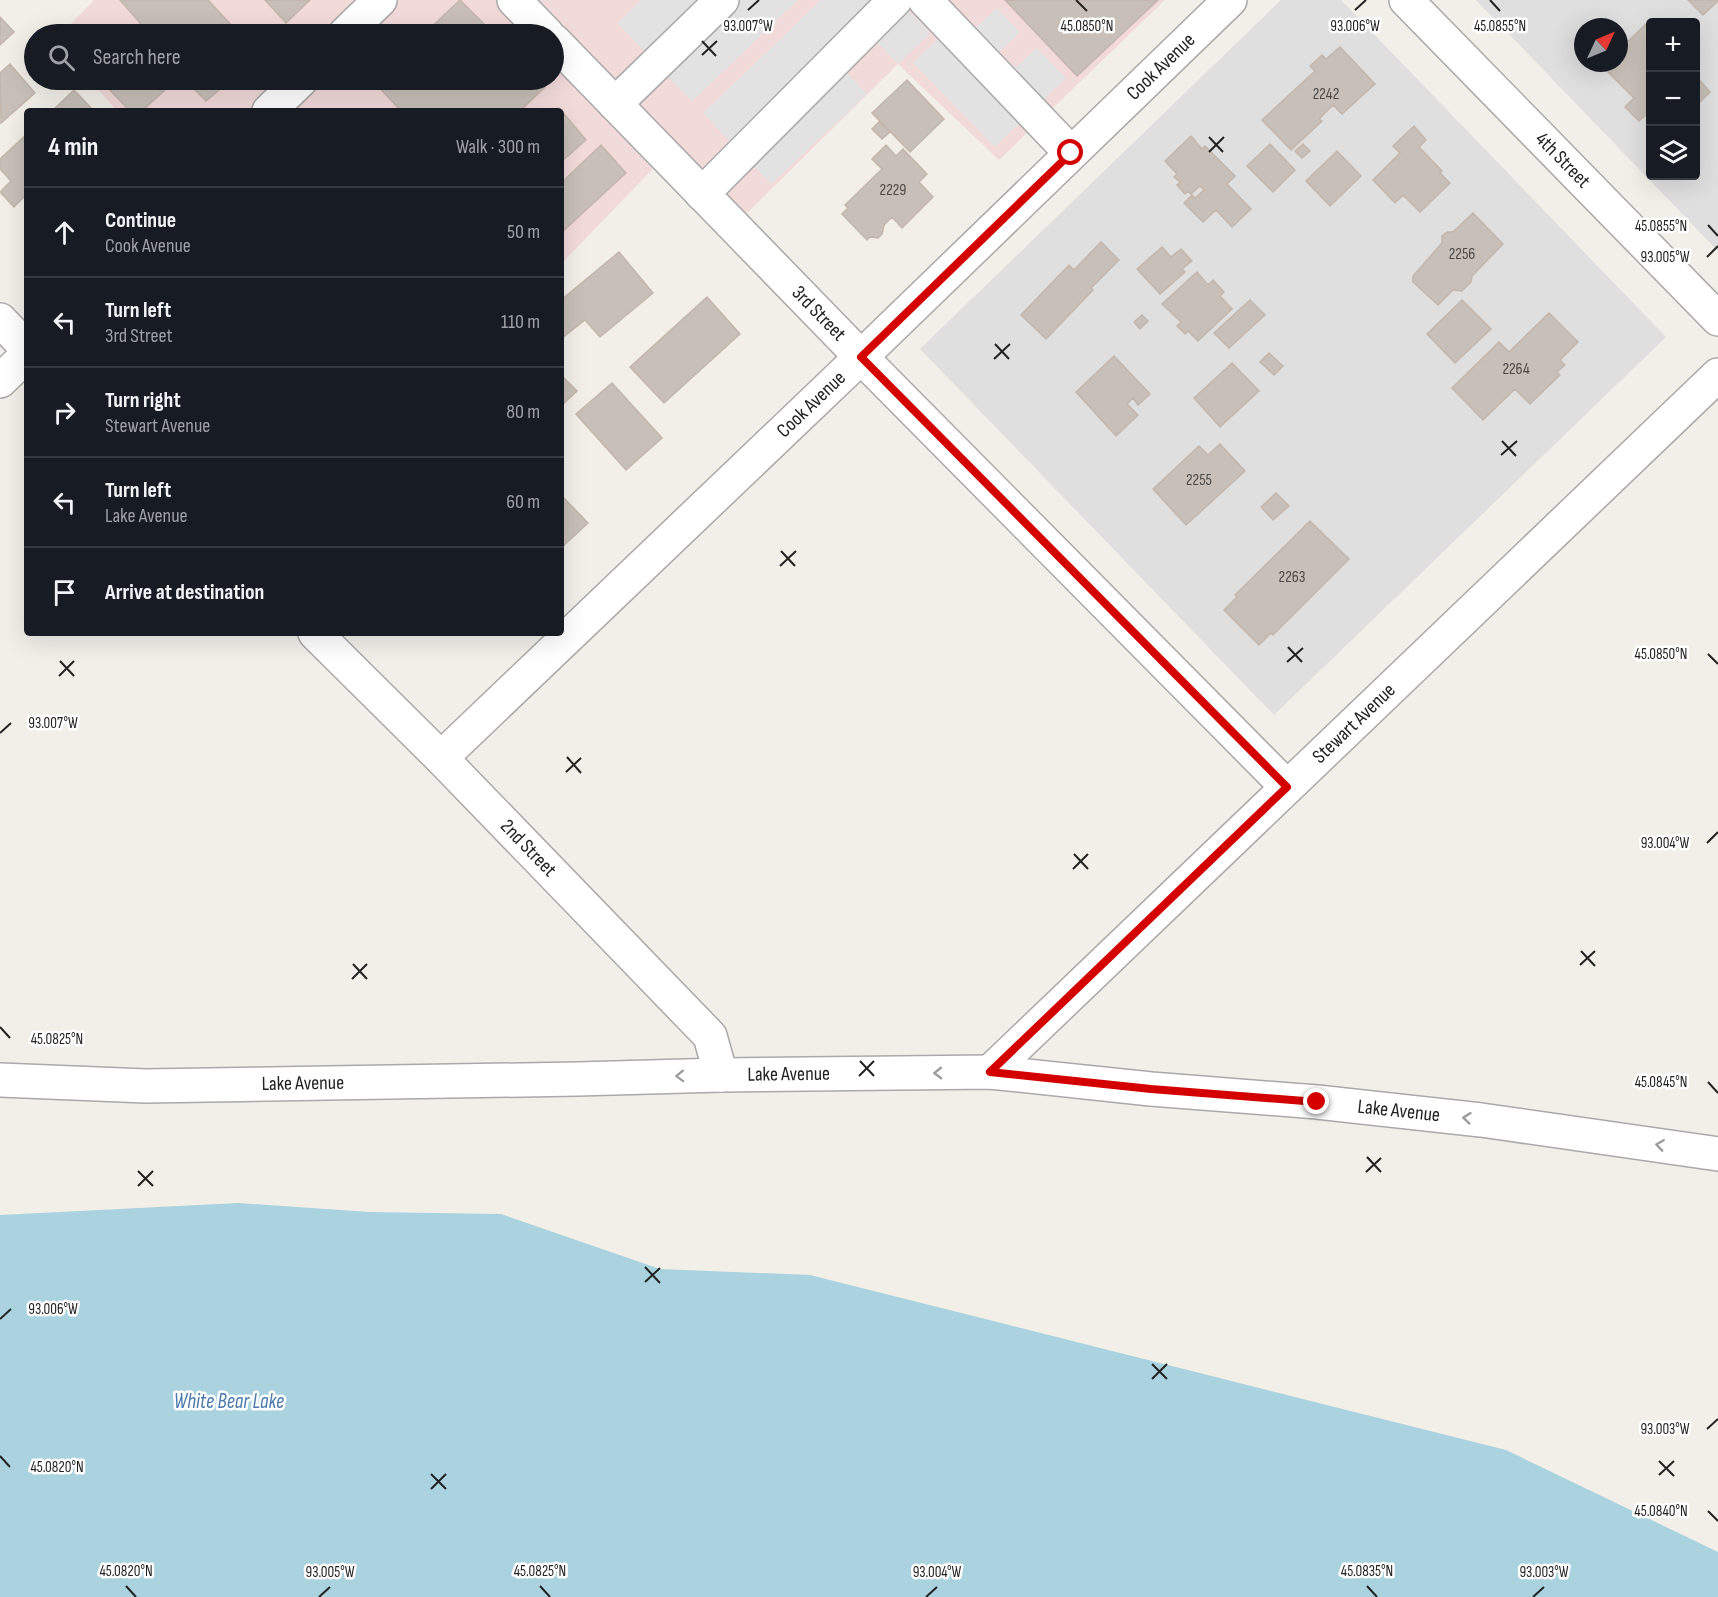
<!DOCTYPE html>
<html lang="en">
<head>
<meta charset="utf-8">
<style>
  body { margin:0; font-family:"Sofia Sans Condensed",sans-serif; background:#242831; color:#f1f3f6 }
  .controls { position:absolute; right:18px; top:18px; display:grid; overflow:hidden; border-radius:6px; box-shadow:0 6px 24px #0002 }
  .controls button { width:54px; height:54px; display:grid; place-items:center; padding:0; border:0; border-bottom:2px solid #363941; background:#171b24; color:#f1f3f6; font:30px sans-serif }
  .compass { position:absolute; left:1574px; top:18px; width:54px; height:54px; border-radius:50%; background:#171b24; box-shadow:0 6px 24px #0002; rotate:46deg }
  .stop { position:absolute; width:18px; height:18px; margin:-14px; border:4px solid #d40000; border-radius:50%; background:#fff }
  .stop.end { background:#d40000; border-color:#fff; box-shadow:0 2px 6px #0008 }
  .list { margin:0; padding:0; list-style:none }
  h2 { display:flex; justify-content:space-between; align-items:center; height:78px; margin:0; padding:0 24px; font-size:26px }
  h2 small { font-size:20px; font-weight:400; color:#9ea1a6 }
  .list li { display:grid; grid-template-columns:39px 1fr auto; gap:18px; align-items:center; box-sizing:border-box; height:90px; padding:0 24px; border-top:2px solid #363941 }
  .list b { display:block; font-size:22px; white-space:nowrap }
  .list p { margin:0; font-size:20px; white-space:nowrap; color:#9ea1a6 }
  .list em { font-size:20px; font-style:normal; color:#9ea1a6 }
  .icon { flex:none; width:33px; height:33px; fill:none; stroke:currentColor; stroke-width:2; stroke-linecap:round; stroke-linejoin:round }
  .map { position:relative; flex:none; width:1718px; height:1597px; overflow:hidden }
  .search { position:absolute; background:#171b24; box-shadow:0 6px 24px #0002; left:24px; top:24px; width:540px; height:66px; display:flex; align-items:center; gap:15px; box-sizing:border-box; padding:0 21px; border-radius:33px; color:#9ea1a6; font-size:22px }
  .panel { position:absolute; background:#171b24; box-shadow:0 6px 24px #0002; left:24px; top:108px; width:540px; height:528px; border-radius:6px }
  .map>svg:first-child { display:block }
</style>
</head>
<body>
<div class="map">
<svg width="1718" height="1597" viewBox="0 0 1718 1597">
  <rect width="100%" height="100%" fill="#f2efe9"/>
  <path fill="#e0dfdf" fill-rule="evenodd" d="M 1281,0 L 1341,0 L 1666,337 L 1274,715 L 920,349 Z
    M 1476,0 L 1718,0 L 1718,251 ZM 1650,22 L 1696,22 L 1696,176 L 1650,176 ZM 1583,27 L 1619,27 L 1619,63 L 1583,63 Z"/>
  <path fill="#f2dad9" d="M 94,0 L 1165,0 L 999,160 L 898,64 L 745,215 L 672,149 L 561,264 L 561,111 L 117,111 L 90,80 L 554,80 L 554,34 L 61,34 Z"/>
  <path fill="#e2e2e2" d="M 641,0 L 798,0 L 692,101 L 617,23 Z
    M 821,0 L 898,0 L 930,33 L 898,64 L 876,41 L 845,71 L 867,94 L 771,184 L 703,113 Z
    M 997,8 L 1020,32 L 999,52 L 1015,68 L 1037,48 L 1066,78 L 995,147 L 913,63 L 962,15 L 975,29 Z"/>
  <path fill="#aad3df" d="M 238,1203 L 369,1212 L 501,1214 L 660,1269 L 810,1275 L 1506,1450 L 1718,1552 L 1718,1597 L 0,1597 L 0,1215 Z"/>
  <path fill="#c7bfb8" stroke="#c4b6ab" stroke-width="1.5" d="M 120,0 L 208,0 L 234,28 L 233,34 L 144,34 L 147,31 Z
    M 265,0 L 310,0 L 286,23 Z
    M 460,0 L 494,34 L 424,34 Z
    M 1005,0 L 1158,0 L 1077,76 Z
    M 1688,0 L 1718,0 L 1718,1 L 1703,15 Z
    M 0,17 L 14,32 L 0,45 Z
    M 1646,24 L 1650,29 L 1650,116 L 1648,113 L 1639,121 L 1625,107 L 1634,98 L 1602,66 L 1606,63 L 1619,63 L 1619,50 Z
    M 1340,47 L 1375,84 L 1342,114 L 1333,105 L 1319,119 L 1322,121 L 1291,150 L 1262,120 L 1315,71 L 1310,66 L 1322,55 L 1326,59 Z
    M 10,64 L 35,93 L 1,123 L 0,73 Z
    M 1696,76 L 1710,92 L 1696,106 Z
    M 100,80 L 176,80 L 142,111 L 130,111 Z
    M 185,80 L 231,80 L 206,101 Z
    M 377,80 L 537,80 L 545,87 L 520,111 L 401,111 L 374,82 Z
    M 907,80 L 944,119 L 910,152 L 872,113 Z
    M 74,90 L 94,111 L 52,111 Z
    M 559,108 L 586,140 L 561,162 L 561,111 L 556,111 Z
    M 879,122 L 890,132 L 882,139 L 872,129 Z
    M 1414,126 L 1426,140 L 1419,147 L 1442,171 L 1440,173 L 1450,183 L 1420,212 L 1403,195 L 1395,203 L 1373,180 L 1400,153 L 1393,146 Z
    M 27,134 L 27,199 L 25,196 L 14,207 L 0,192 L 11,181 L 0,169 L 0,159 Z
    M 1191,136 L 1202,149 L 1205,146 L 1235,176 L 1227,184 L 1251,209 L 1232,227 L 1216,210 L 1203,222 L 1184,203 L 1192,195 L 1195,198 L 1204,190 L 1200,186 L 1191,194 L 1188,191 L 1185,194 L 1177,185 L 1180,182 L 1174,177 L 1177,174 L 1165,161 Z
    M 1270,144 L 1295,170 L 1273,192 L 1247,166 Z
    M 1303,144 L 1310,151 L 1302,158 L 1295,151 Z
    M 601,145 L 626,173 L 561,233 L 561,183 Z
    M 886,145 L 896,156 L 903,149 L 927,174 L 919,182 L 933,197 L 902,228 L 892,217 L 884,225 L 882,234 L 878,238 L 870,237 L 867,240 L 842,214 L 848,208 L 845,205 L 882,169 L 872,159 Z
    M 1337,151 L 1361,176 L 1330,206 L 1306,181 Z
    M 1473,213 L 1503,244 L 1472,276 L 1471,282 L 1462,291 L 1453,290 L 1438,305 L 1413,282 L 1413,276 L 1442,243 L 1442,236 L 1447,232 L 1453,232 Z
    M 1101,242 L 1119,260 L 1091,288 L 1093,290 L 1046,339 L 1021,315 L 1069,265 L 1074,270 Z
    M 1162,247 L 1171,257 L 1181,249 L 1192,261 L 1182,269 L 1185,272 L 1160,294 L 1137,269 Z
    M 619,252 L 653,293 L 600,337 L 585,320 L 562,338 L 561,300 Z
    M 1197,272 L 1208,285 L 1213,280 L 1224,292 L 1220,296 L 1232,309 L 1198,341 L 1188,331 L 1185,334 L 1177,326 L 1181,322 L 1162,304 Z
    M 707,297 L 740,334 L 664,403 L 630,367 Z
    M 1250,300 L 1265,315 L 1229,348 L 1214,333 Z
    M 1462,300 L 1491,329 L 1455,363 L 1427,334 Z
    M 1549,313 L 1578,342 L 1560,360 L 1565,365 L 1557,372 L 1560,375 L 1530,404 L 1515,389 L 1483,420 L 1452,388 L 1499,342 L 1509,352 Z
    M 1142,315 L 1148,321 L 1140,329 L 1134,322 Z
    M 1269,353 L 1283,366 L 1274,375 L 1260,362 Z
    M 1114,356 L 1150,394 L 1138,405 L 1133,398 L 1127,404 L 1138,415 L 1116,436 L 1076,392 Z
    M 1232,363 L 1259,391 L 1220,427 L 1194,398 Z
    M 561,375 L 577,391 L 561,406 Z
    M 612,383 L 662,438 L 626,470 L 576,414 Z
    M 1220,444 L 1245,471 L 1186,525 L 1153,489 L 1199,446 L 1208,455 Z
    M 1276,493 L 1289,506 L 1273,520 L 1261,507 Z
    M 561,495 L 588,523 L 561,548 Z
    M 1310,521 L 1349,559 L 1273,635 L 1271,633 L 1259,645 L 1224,610 L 1237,597 L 1235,595 Z"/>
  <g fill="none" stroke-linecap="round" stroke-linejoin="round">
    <g stroke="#a9a9a9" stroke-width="36">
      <g id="minor">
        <path d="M 514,0 L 547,34"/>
        <path d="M 925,0 L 1071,153"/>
        <path id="s1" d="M 1406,0 L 1718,319"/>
        <path d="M 345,34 L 380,0"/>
        <path id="s2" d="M 554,41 L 861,357 L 1287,787"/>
        <path d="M 615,104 L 722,0"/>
        <path d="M 269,111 L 301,80"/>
        <path d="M 702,194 L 895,0"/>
        <path d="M 0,320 L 27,348"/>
        <path d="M 0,381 L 27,355"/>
        <path id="s3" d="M 315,633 L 441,758 L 710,1036 L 721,1075"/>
        <path id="s4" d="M 441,758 L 861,357 L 1230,0"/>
        <path id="s5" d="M 990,1072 L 1718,375"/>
        <path id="s6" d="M 0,1080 L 146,1086 L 578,1079 L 721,1075 L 990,1072 L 1151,1089 L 1317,1102 L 1481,1120 L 1718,1154"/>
      </g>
    </g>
    <use href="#minor" stroke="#fff" stroke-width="33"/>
  </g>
  <defs><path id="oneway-chevron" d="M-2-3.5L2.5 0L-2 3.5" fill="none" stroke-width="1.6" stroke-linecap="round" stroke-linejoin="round" transform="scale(1.5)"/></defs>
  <g stroke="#9c9c9c">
    <use href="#oneway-chevron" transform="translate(938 1073) rotate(179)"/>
    <use href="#oneway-chevron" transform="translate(680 1076) rotate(178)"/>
    <use href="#oneway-chevron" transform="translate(1467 1118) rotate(-174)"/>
    <use href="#oneway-chevron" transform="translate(1660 1145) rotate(-172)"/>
  </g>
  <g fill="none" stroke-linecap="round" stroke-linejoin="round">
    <path stroke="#d40000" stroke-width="8" d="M 1071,153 L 861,357 L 1287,787 L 990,1072 L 1151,1089 L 1317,1102"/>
  </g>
  <path fill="none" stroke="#222" stroke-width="2" d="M 1076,0 L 1087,11M 1490,0 L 1500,11M 748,10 L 759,0M 1355,10 L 1366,0M 702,41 L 716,56M 702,55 L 717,41M 1209,137 L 1223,152M 1209,152 L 1224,137M 1708,225 L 1718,236M 1707,257 L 1718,246M 995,344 L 1009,359M 994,359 L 1010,344M 1502,441 L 1516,456M 1501,455 L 1517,441M 781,551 L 795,566M 780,566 L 796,551M 1288,647 L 1302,662M 1708,654 L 1718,664M 60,661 L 74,676M 1287,662 L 1303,648M 59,676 L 74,661M 0,733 L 11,723M 567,757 L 581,773M 566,772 L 581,758M 1707,843 L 1718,832M 1074,854 L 1088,869M 1073,869 L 1088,854M 1581,951 L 1595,966M 353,964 L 367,979M 1580,965 L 1595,951M 352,979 L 367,964M 0,1027 L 10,1038M 860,1061 L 874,1076M 859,1076 L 874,1061M 1708,1082 L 1718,1093M 1367,1157 L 1381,1172M 138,1171 L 153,1186M 1366,1172 L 1381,1158M 138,1186 L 153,1171M 645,1267 L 660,1283M 645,1282 L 660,1268M 0,1319 L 11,1309M 1152,1364 L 1167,1379M 1152,1379 L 1167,1364M 1707,1429 L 1718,1419M 0,1456 L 10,1467M 1659,1461 L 1674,1476M 431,1474 L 446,1489M 1659,1475 L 1674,1461M 431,1489 L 446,1474M 1708,1511 L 1718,1521M 126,1586 L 136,1597M 540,1586 L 550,1597M 1367,1586 L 1377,1597M 319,1597 L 330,1587M 926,1597 L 937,1587M 1533,1597 L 1544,1587"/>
  <g text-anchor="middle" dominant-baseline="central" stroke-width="5" stroke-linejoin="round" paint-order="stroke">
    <g font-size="16" fill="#4b4948">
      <text x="1326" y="94">2242</text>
      <text x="893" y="190">2229</text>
      <text x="1462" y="254">2256</text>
      <text x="1516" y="369">2264</text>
      <text x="1199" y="480">2255</text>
      <text x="1292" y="577">2263</text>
    </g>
    <g font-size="20" fill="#222" stroke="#fff">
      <text stroke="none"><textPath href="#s4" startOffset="998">Cook Avenue</textPath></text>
      <text stroke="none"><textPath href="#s1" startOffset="224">4th Street</textPath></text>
      <text stroke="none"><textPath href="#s2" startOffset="380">3rd Street</textPath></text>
      <text stroke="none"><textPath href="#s4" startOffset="512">Cook Avenue</textPath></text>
      <text stroke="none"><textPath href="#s5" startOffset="504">Stewart Avenue</textPath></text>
      <text stroke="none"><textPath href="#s3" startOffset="303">2nd Street</textPath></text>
      <text stroke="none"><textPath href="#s6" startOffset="789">Lake Avenue</textPath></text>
      <text stroke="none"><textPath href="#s6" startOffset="303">Lake Avenue</textPath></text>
      <text stroke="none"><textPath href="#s6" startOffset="1401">Lake Avenue</textPath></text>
    </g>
    <g font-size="21" font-style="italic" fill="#4a7aab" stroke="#fff">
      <text x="229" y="1401">White Bear Lake</text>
    </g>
  </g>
  <g font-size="15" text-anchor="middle" fill="#222" stroke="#fff" stroke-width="5" stroke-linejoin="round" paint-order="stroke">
    <text x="748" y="31">93.007°W</text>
    <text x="1355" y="31">93.006°W</text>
    <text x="1500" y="31">45.0855°N</text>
    <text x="1087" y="31">45.0850°N</text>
    <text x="1661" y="231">45.0855°N</text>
    <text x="1665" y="262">93.005°W</text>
    <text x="1661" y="659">45.0850°N</text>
    <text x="53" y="728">93.007°W</text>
    <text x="1665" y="848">93.004°W</text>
    <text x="57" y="1044">45.0825°N</text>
    <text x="1661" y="1087">45.0845°N</text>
    <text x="53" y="1314">93.006°W</text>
    <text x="1665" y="1434">93.003°W</text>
    <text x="57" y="1472">45.0820°N</text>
    <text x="1661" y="1516">45.0840°N</text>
    <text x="126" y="1576">45.0820°N</text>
    <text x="540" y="1576">45.0825°N</text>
    <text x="1367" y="1576">45.0835°N</text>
    <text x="330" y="1577">93.005°W</text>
    <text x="937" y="1577">93.004°W</text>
    <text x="1544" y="1577">93.003°W</text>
  </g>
</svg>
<div class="controls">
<button>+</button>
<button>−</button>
<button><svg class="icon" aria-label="layers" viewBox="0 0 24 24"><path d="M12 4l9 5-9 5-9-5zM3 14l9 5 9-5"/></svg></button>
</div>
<svg class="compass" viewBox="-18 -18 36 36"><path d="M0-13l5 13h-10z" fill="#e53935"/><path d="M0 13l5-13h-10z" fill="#9ea1a6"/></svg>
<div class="stop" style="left:1071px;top:153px"></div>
<div class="stop end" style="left:1317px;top:1102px"></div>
<div class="search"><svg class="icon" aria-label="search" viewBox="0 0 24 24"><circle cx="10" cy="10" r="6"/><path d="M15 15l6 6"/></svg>Search here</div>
<section class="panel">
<h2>4 min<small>Walk · 300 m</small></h2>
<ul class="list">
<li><svg class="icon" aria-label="ahead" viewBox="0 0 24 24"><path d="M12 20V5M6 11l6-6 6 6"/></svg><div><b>Continue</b><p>Cook Avenue</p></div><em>50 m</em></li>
<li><svg class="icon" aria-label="left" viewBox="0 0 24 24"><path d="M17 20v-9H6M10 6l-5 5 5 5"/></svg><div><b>Turn left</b><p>3rd Street</p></div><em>110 m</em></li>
<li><svg class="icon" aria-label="right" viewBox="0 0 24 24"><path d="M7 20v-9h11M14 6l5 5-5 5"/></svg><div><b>Turn right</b><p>Stewart Avenue</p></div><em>80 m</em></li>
<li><svg class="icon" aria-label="left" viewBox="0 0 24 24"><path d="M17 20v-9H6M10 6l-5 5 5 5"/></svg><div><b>Turn left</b><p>Lake Avenue</p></div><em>60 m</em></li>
<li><svg class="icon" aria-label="arrive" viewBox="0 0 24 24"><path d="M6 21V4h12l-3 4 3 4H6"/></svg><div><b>Arrive at destination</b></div></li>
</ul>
</section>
</div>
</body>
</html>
